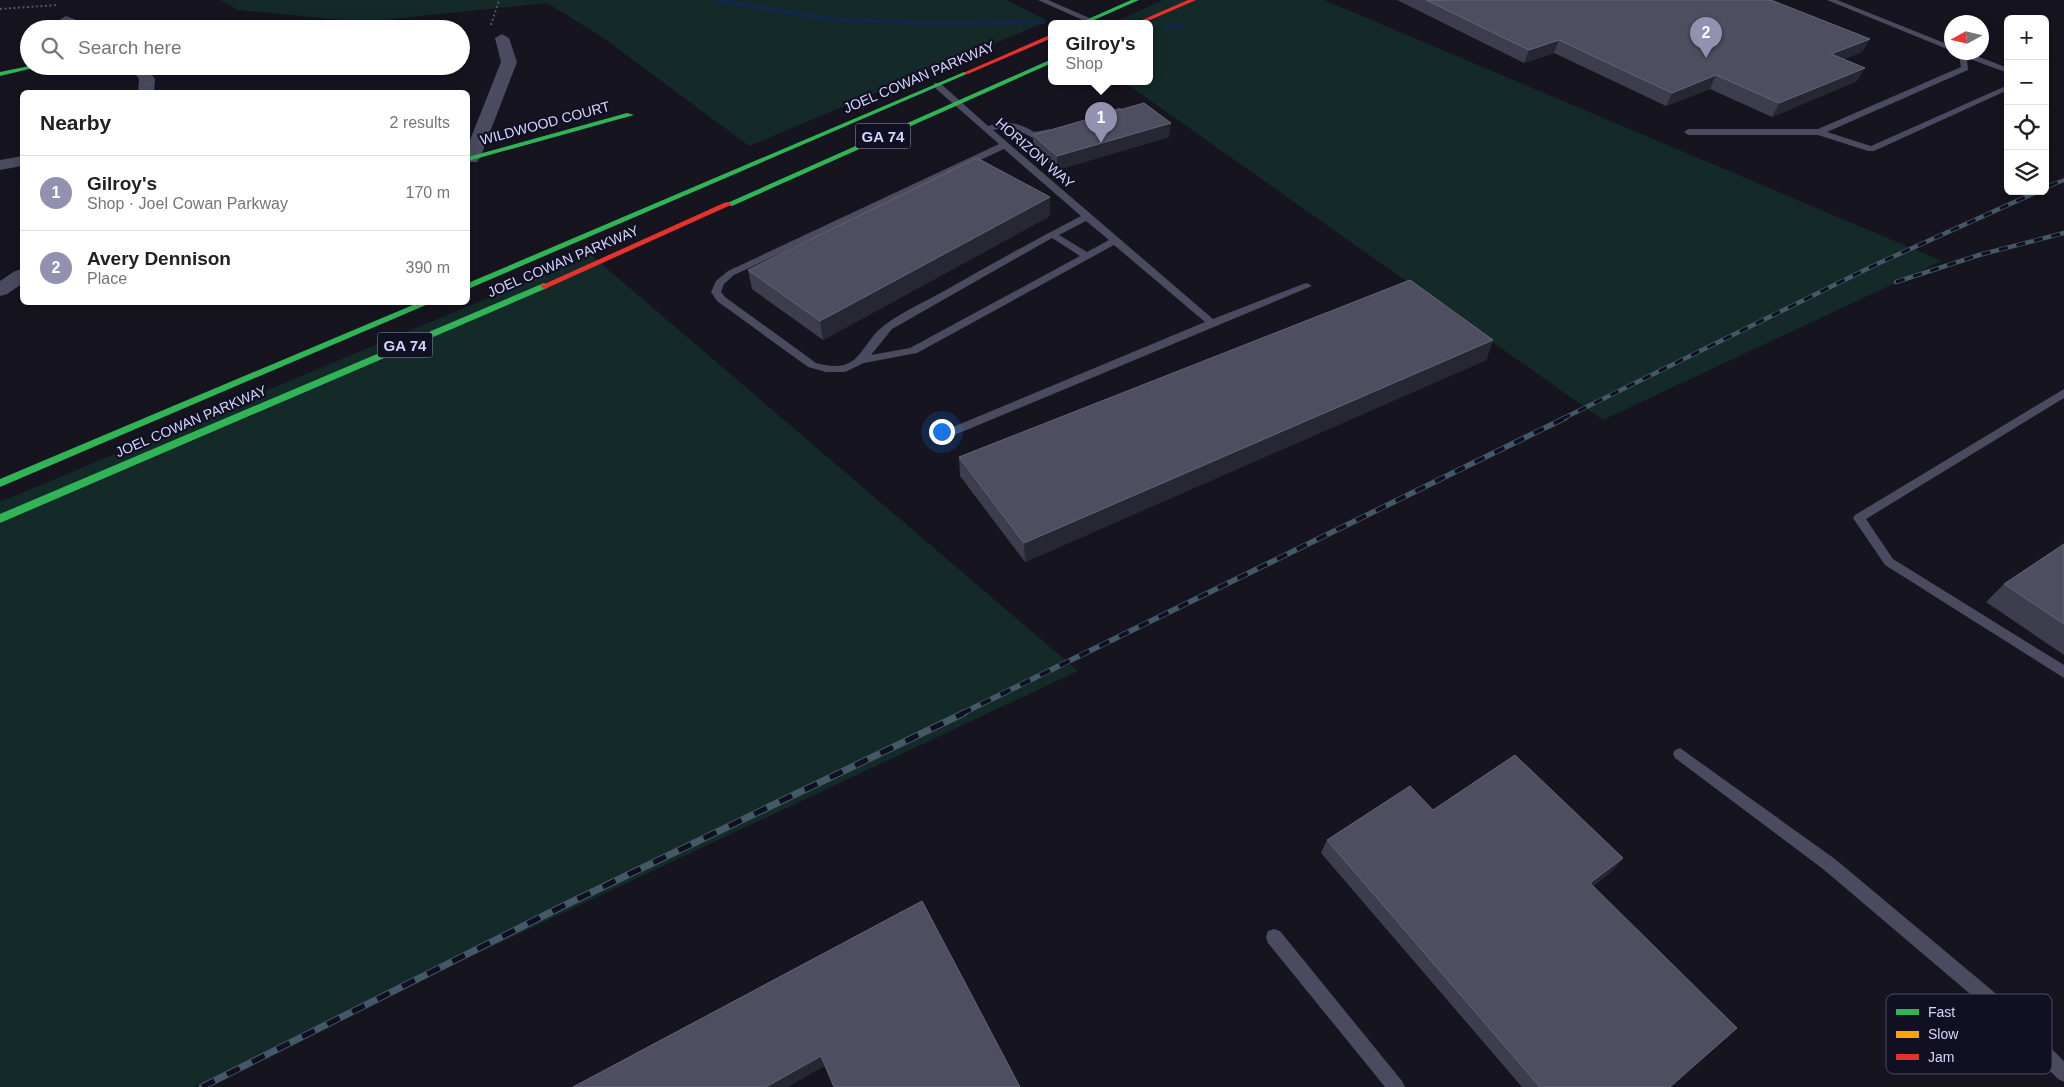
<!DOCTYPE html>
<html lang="en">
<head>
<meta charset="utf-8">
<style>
  body { margin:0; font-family:Arial,sans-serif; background:#f2f2f2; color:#202124 }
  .controls { position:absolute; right:15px; top:15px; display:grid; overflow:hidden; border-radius:8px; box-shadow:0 2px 12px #0003 }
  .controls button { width:45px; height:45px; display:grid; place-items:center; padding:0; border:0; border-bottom:1px solid #e0e0e0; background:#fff; color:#202124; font:25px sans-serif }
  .compass { position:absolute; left:1944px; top:15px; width:45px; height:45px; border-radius:50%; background:#fff; box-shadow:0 2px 12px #0003; rotate:262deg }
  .you { position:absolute; left:941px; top:431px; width:18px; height:18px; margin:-12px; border:4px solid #fff; border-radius:50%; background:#1a73e8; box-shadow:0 0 0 8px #1a73e833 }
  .badge { display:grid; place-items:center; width:32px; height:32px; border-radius:50%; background:#9291af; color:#fff; font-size:16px; font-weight:700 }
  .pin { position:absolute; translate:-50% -41px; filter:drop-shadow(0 1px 2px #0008) }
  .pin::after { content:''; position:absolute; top:26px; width:18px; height:15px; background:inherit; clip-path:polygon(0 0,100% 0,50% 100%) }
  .popup { position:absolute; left:1048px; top:20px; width:105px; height:65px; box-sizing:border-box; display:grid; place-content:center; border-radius:8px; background:#fff; filter:drop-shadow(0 1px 4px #0005); font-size:16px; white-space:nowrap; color:#757577 }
  .popup b { font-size:19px; color:#202124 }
  .popup::after { content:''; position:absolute; left:50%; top:100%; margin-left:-10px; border:10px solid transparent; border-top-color:#fff }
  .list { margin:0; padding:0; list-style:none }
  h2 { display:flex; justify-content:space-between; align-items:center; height:65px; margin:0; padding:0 20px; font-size:21px }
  h2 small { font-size:16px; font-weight:400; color:#757577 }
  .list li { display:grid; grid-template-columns:32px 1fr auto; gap:15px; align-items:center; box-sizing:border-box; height:75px; padding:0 20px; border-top:1px solid #e0e0e0 }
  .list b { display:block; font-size:19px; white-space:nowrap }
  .list p { margin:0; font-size:16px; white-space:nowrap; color:#757577 }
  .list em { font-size:16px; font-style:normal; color:#757577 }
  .icon { flex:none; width:28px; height:28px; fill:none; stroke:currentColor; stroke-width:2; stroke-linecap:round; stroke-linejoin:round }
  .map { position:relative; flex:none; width:2064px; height:1087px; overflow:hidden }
  .search { position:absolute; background:#fff; box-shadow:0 2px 12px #0003; left:20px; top:20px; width:450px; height:55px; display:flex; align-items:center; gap:12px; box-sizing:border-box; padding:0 18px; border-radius:28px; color:#757577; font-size:19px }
  .panel { position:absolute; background:#fff; box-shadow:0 2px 12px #0003; left:20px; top:90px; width:450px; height:215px; border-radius:8px }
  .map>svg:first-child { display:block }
</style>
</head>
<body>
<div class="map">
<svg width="2064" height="1087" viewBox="0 0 2064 1087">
  <rect width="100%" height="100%" fill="#15141f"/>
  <path fill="#132a28" d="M 220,0 L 1006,0 L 1048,21 L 749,146 L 602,37 L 547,3 L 363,22 L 238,10 Z
    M 1163,0 L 1324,0 L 1942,261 L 1603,420 L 1124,82 L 1150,82 L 1150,24 L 1110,24 Z
    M 591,255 L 1078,671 L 193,1087 L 0,1087 L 0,502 Z"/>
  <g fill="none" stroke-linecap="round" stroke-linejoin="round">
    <path stroke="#112842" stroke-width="5" d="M 716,0 L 829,19 L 922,23 L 1043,22
      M 1166,26 L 1182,27"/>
    <path stroke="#4b5a64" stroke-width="2" stroke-dasharray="2 2.5" stroke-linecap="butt" d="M 0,9 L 57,5
      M 491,25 L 499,0"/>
    <path fill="#4a4b5f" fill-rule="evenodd" d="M 1038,0 L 1048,0 L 1094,20 L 1087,22 Z
      M 1827,0 L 1837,0 L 1952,46 L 1952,51 Z
      M 1957,52 L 1966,52 L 2008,68 L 2008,73 L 1967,58 L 1968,70 L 1827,132 L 1871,146 L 2008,85 L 2008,90 L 1874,151 L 1868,151 L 1818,135 L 1688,135 L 1684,132 L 1688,129 L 1818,129 L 1961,67 L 1959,55 Z
      M 934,83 L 940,83 L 988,126 C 1005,121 1019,122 1034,132 L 1051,129 L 1051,133 L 1033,138 L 1011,127 L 993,130 L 1213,319 L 1303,284 L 1307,283 L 1312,286 L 945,439 L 941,438 L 939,435 L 941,432 L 1205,322 L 1114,245 L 917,353 L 864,363 L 845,372 L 826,372 L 808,367 L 717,301 L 711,292 L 716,281 L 728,271 L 999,144 L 934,87 ZM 1004,149 L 1081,216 C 1035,240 991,264 946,290 C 926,301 904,311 886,324 C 858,344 863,376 816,363 L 725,297 L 721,292 L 724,284 L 734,275 ZM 1086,221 L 1109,240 L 1087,252 L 1059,235 ZM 1052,238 L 1080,256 L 910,348 L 871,355 L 892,329 Z
      M 1118,108 L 1121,108 L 1121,112 L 1092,120 L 1088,118 Z
      M 2064,389 L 2064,398 L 1866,519 L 1893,559 L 2064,665 L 2064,678 L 1885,565 L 1853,518 L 1855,515 Z
      M 1680,748 L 1835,859 L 1994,992 L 2064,1061 L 2064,1082 L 2058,1079 L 1982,1004 L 1823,869 L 1675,758 L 1673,754 L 1675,750 Z
      M 1274,929 L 1280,931 L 1402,1081 L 1405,1087 L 1385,1087 L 1268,943 L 1266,937 L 1268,931 Z"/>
    <path fill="#4a4b5f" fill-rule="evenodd" d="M 66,16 L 92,26 L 94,29 C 82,29 67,30 59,20 Z
      M 502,34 L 509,38 L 517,62 L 480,158 L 477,162 L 468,162 L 468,145 L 501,62 L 495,38 Z
      M 129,66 L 145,66 L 155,79 L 154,92 L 138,92 L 139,79 Z
      M 22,156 L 22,166 L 0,170 L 0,160 Z
      M 22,269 L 22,284 L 7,294 L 0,296 L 0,281 L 15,271 Z"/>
    <path fill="#30b455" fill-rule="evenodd" d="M 1131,0 L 1139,0 L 1085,24 L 1077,24 Z
      M 1052,59 L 1052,63 L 732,206 L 725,204 Z
      M 29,66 L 42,66 L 0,76 L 0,72 Z
      M 964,72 L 969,73 L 468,289 L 468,283 Z
      M 627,113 L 634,115 L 468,161 L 468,157 Z
      M 544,283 L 548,286 L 547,288 L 0,523 L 0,514 Z
      M 420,302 L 433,302 L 0,487 L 0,479 Z"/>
    <path fill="#e5322d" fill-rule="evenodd" d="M 1188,0 L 1196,0 L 1141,24 L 1133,24 Z
      M 1052,34 L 1052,38 L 968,74 L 963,73 Z
      M 726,202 L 733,204 L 547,288 L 544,289 L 540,286 Z"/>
    <g stroke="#435a66" stroke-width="4">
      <path id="rail-far3" d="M 2051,185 L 2064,180"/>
    </g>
    <g stroke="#435a66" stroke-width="4.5">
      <path id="rail-far2" d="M 2045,188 L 2054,184
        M 1896,282 L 1979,255 L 2064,233
        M 1562,419 L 1877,264 L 2039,191"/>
    </g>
    <g stroke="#435a66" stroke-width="5.5">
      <path id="rail-far1" d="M 961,714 L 1565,418"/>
    </g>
    <g stroke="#435a66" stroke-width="7">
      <path id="rail" d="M 202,1087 L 559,908 L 964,713"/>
    </g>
    <use href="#rail-far3" stroke="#111023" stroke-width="2.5" stroke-dasharray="7" stroke-linecap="butt"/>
    <use href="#rail-far2" stroke="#111023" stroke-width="3" stroke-dasharray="9" stroke-linecap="butt"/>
    <use href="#rail-far1" stroke="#111023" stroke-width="4" stroke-dasharray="11" stroke-linecap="butt"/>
    <use href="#rail" stroke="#111023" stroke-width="5" stroke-dasharray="14" stroke-linecap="butt"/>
  </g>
  <path fill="#3e3d4e" d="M 1397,0 L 1771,0 L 1870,39 L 1862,52 L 1844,59 L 1857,81 L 1772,117 L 1710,89 L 1666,106 L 1554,53 L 1524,63 Z
    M 1033,135 L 1169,137 L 1057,170 L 1033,149 Z
    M 1050,216 L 823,340 L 752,289 L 748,270 Z
    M 1493,340 L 1486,360 L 1025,562 L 960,476 L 959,457 Z
    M 2064,544 L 2064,655 L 1986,602 L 2004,584 Z
    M 1327,840 L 1623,858 L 1612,871 L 1593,886 L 1670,1087 L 1522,1087 L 1321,853 Z"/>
  <path fill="#272633" d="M 1870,39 L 1862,52 L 1824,67 L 1831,54 Z
    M 1559,40 L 1554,53 L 1524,63 L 1529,50 Z
    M 1865,68 L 1857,81 L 1772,117 L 1779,103 Z
    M 1716,75 L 1710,89 L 1666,106 L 1672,93 Z
    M 1171,123 L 1169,137 L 1057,170 L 1057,156 Z
    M 1050,197 L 1050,216 L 823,340 L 820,321 Z
    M 1493,340 L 1486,360 L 1025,562 L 1024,543 Z
    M 1623,858 L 1612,871 L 1580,895 L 1590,883 Z
    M 821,1056 L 825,1066 L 788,1087 L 766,1087 Z"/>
  <path fill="#4f4e61" stroke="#646379" d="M 1426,0 L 1771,0 L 1870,39 L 1831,54 L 1865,68 L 1779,103 L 1716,75 L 1672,93 L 1559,40 L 1529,50 Z
    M 1144,103 L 1171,123 L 1057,156 L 1033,135 Z
    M 977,158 L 1050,197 L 820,321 L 748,270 Z
    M 1410,280 L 1493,340 L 1024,543 L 959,457 Z
    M 2064,544 L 2064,624 L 2004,584 Z
    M 1515,755 L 1623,858 L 1590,883 L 1737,1028 L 1670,1087 L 1540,1087 L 1327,840 L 1410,786 L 1433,810 Z
    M 922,901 L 1020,1087 L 834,1087 L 821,1056 L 766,1087 L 573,1087 Z"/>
  <g text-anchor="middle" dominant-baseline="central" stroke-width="4.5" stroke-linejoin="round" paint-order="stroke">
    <g font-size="14" fill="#d6d5fc" stroke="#111023">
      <text transform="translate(919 77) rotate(-23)">JOEL COWAN PARKWAY</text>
      <text transform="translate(545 123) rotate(-15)">WILDWOOD COURT</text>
      <text transform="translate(1035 153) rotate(41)">HORIZON WAY</text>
      <text transform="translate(563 261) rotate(-23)">JOEL COWAN PARKWAY</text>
      <text transform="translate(191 421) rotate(-23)">JOEL COWAN PARKWAY</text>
    </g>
    <g fill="#111023" stroke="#9b9abb" stroke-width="1">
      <rect x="855.5" y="123.5" width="55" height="25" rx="4"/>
      <rect x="377.5" y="332.5" width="55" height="25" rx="4"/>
    </g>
    <g font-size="15" font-weight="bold" fill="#d6d5fc">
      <text x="883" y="136">GA 74</text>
      <text x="405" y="345">GA 74</text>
    </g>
  </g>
  <rect x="1886" y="994" width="166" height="80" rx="8" fill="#111023" stroke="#4c4b64" stroke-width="1"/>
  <rect x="1896" y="1009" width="23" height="6" fill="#30b455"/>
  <rect x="1896" y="1031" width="23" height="7" fill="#ff9f0a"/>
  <rect x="1896" y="1054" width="23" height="6" fill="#e5322d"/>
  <g font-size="14" fill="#d6d5fc">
    <text x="1928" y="1017">Fast</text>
    <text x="1928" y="1039">Slow</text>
    <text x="1928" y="1062">Jam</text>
  </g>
</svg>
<div class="controls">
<button>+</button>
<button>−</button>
<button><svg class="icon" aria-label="locate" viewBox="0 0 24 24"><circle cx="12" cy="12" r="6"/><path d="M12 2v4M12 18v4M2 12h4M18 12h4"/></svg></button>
<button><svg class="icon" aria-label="layers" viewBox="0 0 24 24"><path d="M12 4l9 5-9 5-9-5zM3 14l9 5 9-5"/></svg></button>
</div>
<svg class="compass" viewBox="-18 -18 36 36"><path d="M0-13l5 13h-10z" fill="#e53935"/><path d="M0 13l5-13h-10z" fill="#757577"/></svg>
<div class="you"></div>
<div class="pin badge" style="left:1101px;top:143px">1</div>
<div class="popup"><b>Gilroy's</b>Shop</div>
<div class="pin badge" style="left:1706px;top:58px">2</div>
<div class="search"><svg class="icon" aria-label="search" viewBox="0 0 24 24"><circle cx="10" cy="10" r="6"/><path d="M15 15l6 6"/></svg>Search here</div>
<section class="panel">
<h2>Nearby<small>2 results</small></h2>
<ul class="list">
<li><span class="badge">1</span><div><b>Gilroy's</b><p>Shop · Joel Cowan Parkway</p></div><em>170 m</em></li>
<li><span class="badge">2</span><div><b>Avery Dennison</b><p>Place</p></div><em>390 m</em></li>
</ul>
</section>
</div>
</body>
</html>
